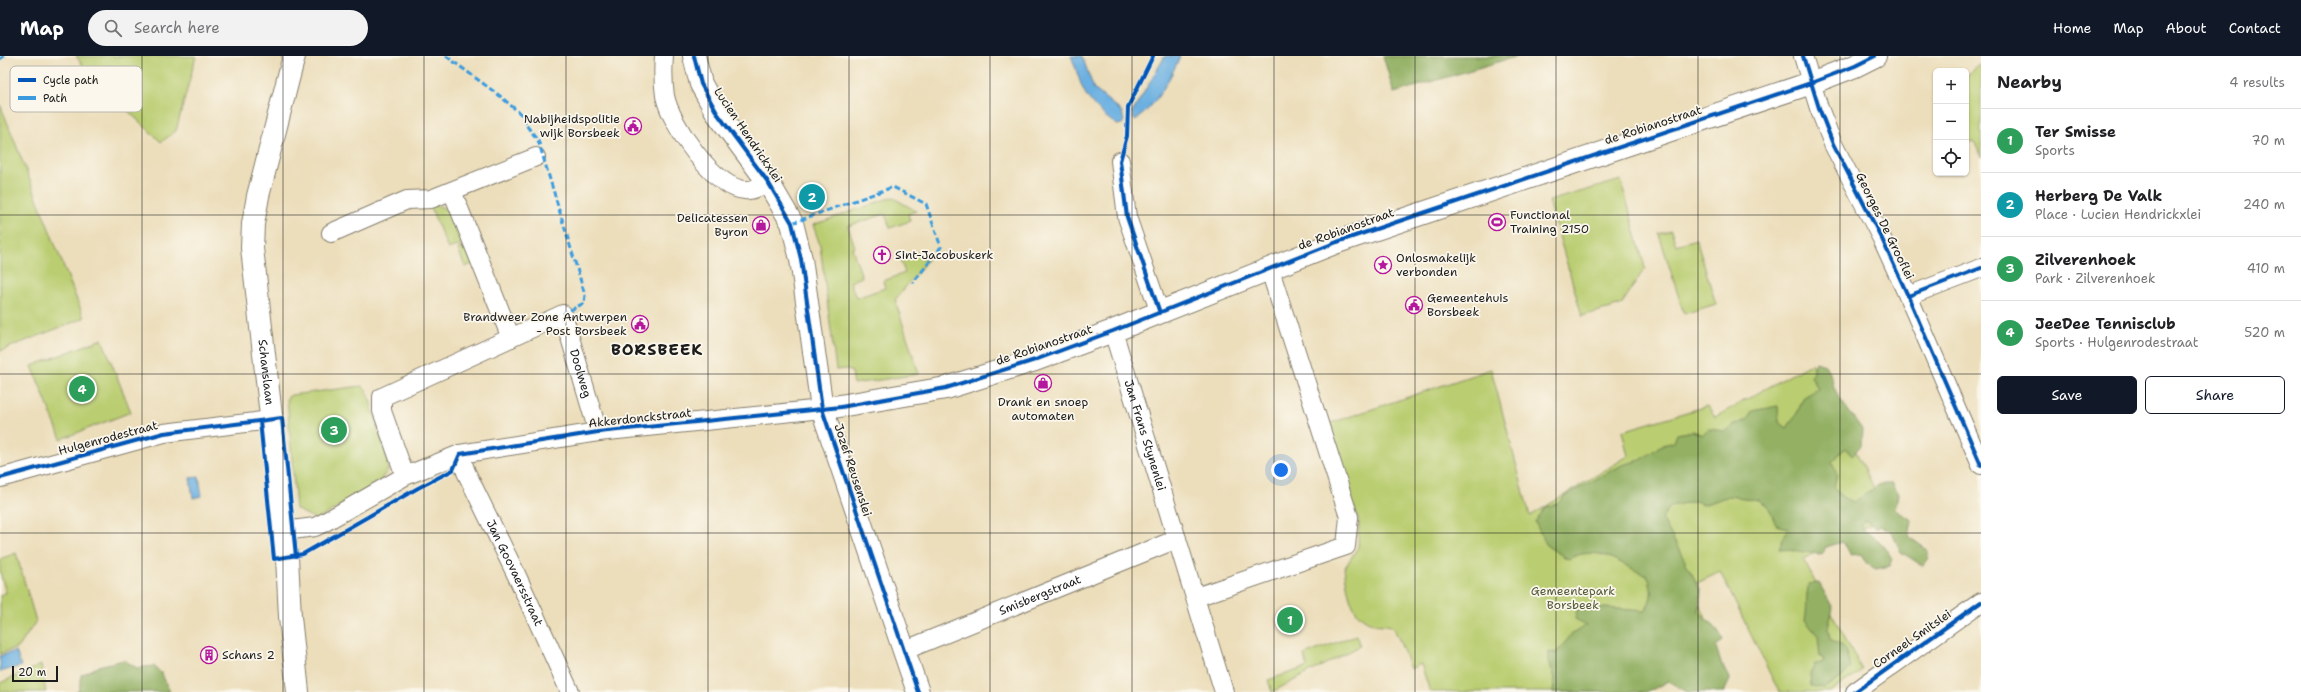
<!DOCTYPE html>
<html lang="en">
<head>
<meta charset="utf-8">
<style>
  body { margin:0; font-family:"Shantell Sans",sans-serif; background:#f2f2f2; color:#202124 }
  .controls { position:absolute; right:12px; top:12px; display:grid; overflow:hidden; border-radius:6px; box-shadow:0 1px 3px #0004 }
  .controls button { width:36px; height:36px; display:grid; place-items:center; padding:0; border:0; border-bottom:1px solid #e0e0e0; background:#fff; color:#202124; font:20px sans-serif }
  .scale { position:absolute; left:12px; bottom:10px; width:46px; box-sizing:border-box; padding-left:4px; border:2px solid #1c1c1c; border-top:0; font-size:11px; line-height:14px; white-space:nowrap; color:#1c1c1c; -webkit-text-stroke:3px #fbf7ec; paint-order:stroke }
  .you { position:absolute; left:1281px; top:414px; width:14px; height:14px; margin:-10px; border:3px solid #fff; border-radius:50%; background:#1a73e8; box-shadow:0 0 0 6px #1a73e833 }
  .badge { display:grid; place-items:center; width:26px; height:26px; border-radius:50%; background:#111827; color:#fff; font-size:13px; font-weight:700 }
  .pin { position:absolute; translate:-50% -50%; border:2px solid #fff; box-shadow:0 1px 4px #0006 }
  .list { margin:0; padding:0; list-style:none }
  h2 { display:flex; justify-content:space-between; align-items:center; height:52px; margin:0; padding:0 16px; font-size:17px }
  h2 small { font-size:13px; font-weight:400; color:#757577 }
  .list li { display:grid; grid-template-columns:26px 1fr auto; gap:12px; align-items:center; box-sizing:border-box; height:64px; padding:0 16px; border-top:1px solid #e0e0e0 }
  .list b { display:block; font-size:15px; white-space:nowrap }
  .list p { margin:0; font-size:13px; white-space:nowrap; color:#757577 }
  .list em { font-size:13px; font-style:normal; color:#757577 }
  .actions { display:flex; gap:8px; padding:12px 16px }
  .actions a { flex:1; padding:9px 0; border:1px solid #111827; border-radius:6px; text-align:center; font-size:14px; color:#111827 }
  .actions .main { background:#111827; color:#fff }
  .icon { flex:none; width:22px; height:22px; fill:none; stroke:currentColor; stroke-width:2; stroke-linecap:round; stroke-linejoin:round }
  .map { position:relative; flex:none; width:1981px; height:636px; overflow:hidden }
  header { display:flex; align-items:center; gap:24px; box-sizing:border-box; height:56px; padding:0 20px; background:#111827; color:#fff }
  header strong { font-size:19px }
  nav { display:flex; gap:22px; margin-inline-start:auto; font-size:14px }
  .search { width:280px; height:36px; background:#f2f2f2; display:flex; align-items:center; gap:10px; box-sizing:border-box; padding:0 14px; border-radius:22px; color:#757577; font-size:15px }
  main { display:flex }
  aside { flex:1; background:#fff }
  .map>svg:first-child { display:block }
</style>
</head>
<body>
<header>
<strong>Map</strong>
<div class="search"><svg class="icon" aria-label="search" viewBox="0 0 24 24"><circle cx="10" cy="10" r="6"/><path d="M15 15l6 6"/></svg>Search here</div>
<nav><a>Home</a><a>Map</a><a>About</a><a>Contact</a></nav>
</header>
<main>
<div class="map">
<svg width="1981" height="636" viewBox="0 0 1981 636">
  <rect width="100%" height="100%" fill="#fbf7ec"/>
  <filter id="ink" filterUnits="userSpaceOnUse"><feTurbulence type="fractalNoise" baseFrequency=".025" numOctaves="2"/><feDisplacementMap in="SourceGraphic" scale="8" xChannelSelector="R" yChannelSelector="G"/><feConvolveMatrix kernelMatrix="1 2 1 2 8 2 1 2 1" color-interpolation-filters="sRGB"/></filter>
  <filter id="wash" filterUnits="userSpaceOnUse"><feTurbulence type="fractalNoise" baseFrequency=".012" numOctaves="4" result="noise"/><feDisplacementMap in="SourceGraphic" scale="16" xChannelSelector="R" yChannelSelector="G"/><feGaussianBlur stdDeviation="0.9" result="paint"/><feColorMatrix in="noise" values="0 0 0 0 0 0 0 0 0 0 0 0 0 0 0 0 0 1.4 0 .05"/><feComposite in="paint" operator="in"/></filter>
  <g filter="url(#wash)">
    <rect width="100%" height="100%" fill="#ecdebb"/>
    <path fill="#bacd71" stroke="#6b7446" d="M 76,0 L 196,0 L 176,75 L 161,86 L 89,18 Z
      M 1981,8 L 1981,101 L 1974,85 L 1966,87 L 1966,20 Z
      M 0,48 L 84,262 L 0,295 Z
      M 1621,124 L 1645,212 L 1621,249 L 1582,260 L 1549,145 Z
      M 892,141 L 916,155 L 908,158 L 910,165 L 890,172 L 885,158 L 848,170 L 855,191 L 852,192 L 862,221 L 850,226 L 856,242 L 885,232 L 883,225 L 905,217 L 900,203 L 917,196 L 919,201 L 924,204 L 928,203 L 895,244 L 919,318 L 854,328 L 852,316 L 847,313 L 836,314 L 820,189 L 813,169 Z
      M 430,150 C 453,147 458,169 468,186 L 448,193 Z
      M 1671,174 L 1676,189 L 1696,183 L 1716,248 L 1684,258 L 1659,178 Z
      M 469,189 L 475,207 L 465,211 L 458,193 Z
      M 102,283 L 131,356 L 61,383 L 32,310 Z
      M 1812,307 L 1888,460 L 1803,503 L 1862,614 L 1830,636 L 1779,636 L 1720,516 L 1691,530 L 1706,561 L 1603,636 L 1430,636 L 1421,608 L 1410,613 C 1406,603 1399,580 1393,572 C 1388,567 1381,570 1375,568 C 1349,561 1349,536 1344,513 L 1358,491 L 1359,466 L 1328,368 L 1491,313 L 1530,460 L 1628,400 L 1622,375 L 1707,350 L 1715,361 Z
      M 362,330 L 367,334 L 387,403 L 388,414 L 380,425 L 317,464 L 296,453 L 287,342 L 291,339 Z
      M 16,497 L 36,565 L 19,591 L 0,598 L 0,539 L 6,537 L 0,516 L 0,503 Z
      M 1356,579 L 1360,590 L 1272,636 L 1268,624 L 1307,611 L 1304,599 Z
      M 41,609 L 46,636 L 0,636 L 0,627 Z"/>
    <path fill="#93b063" stroke="#586640" d="M 1383,0 L 1518,0 L 1394,37 Z
      M 1816,306 L 1825,309 L 1832,322 L 1834,332 L 1842,346 L 1862,373 L 1861,389 L 1852,400 L 1845,392 L 1832,406 L 1837,418 L 1834,431 L 1842,441 L 1854,446 L 1880,428 L 1893,428 L 1898,438 L 1895,454 L 1912,464 L 1909,481 L 1929,495 L 1929,502 L 1923,510 L 1901,496 L 1891,475 L 1880,469 L 1876,472 L 1865,464 L 1861,469 C 1865,478 1871,478 1878,484 C 1884,489 1888,496 1892,503 L 1889,510 L 1876,513 L 1867,508 L 1861,498 L 1851,499 L 1843,486 L 1826,491 L 1821,498 L 1779,493 L 1788,472 L 1776,469 L 1768,450 L 1759,444 L 1729,440 L 1703,449 L 1696,445 L 1671,450 L 1662,462 L 1701,535 L 1699,555 C 1708,567 1717,569 1723,584 L 1716,591 L 1722,609 L 1730,624 L 1724,636 L 1687,636 L 1668,625 L 1648,636 L 1553,636 L 1555,622 L 1549,606 L 1549,596 L 1556,597 L 1572,578 L 1587,569 L 1575,563 L 1577,554 L 1592,551 L 1645,555 C 1652,543 1654,533 1647,520 C 1618,508 1600,487 1568,503 L 1547,490 L 1535,466 L 1546,451 L 1557,448 L 1565,440 L 1622,409 L 1641,404 L 1660,390 L 1674,386 L 1677,378 L 1693,375 L 1702,379 L 1708,373 L 1726,375 L 1734,369 L 1747,364 L 1752,355 L 1778,350 L 1779,366 L 1787,372 L 1797,357 L 1804,341 L 1818,333 L 1811,320 Z
      M 1819,527 L 1833,552 L 1828,572 L 1830,583 L 1844,591 L 1851,611 L 1843,620 L 1825,632 L 1811,630 L 1810,617 L 1815,608 L 1822,607 L 1824,603 L 1820,601 L 1818,580 L 1805,564 C 1808,552 1805,540 1809,528 Z
      M 124,604 L 137,612 L 154,610 L 162,618 L 170,636 L 76,636 L 79,634 L 81,619 L 102,609 Z"/>
    <path fill="#6cb0e1" stroke="#44667e" d="M 1071,0 L 1082,0 L 1094,33 L 1122,56 L 1124,65 L 1122,68 L 1117,69 C 1105,61 1089,47 1083,33 C 1078,22 1076,11 1071,0 Z
      M 1165,0 L 1180,0 C 1172,20 1153,54 1135,64 L 1132,57 Z
      M 199,421 L 202,440 L 193,442 L 190,422 Z
      M 16,595 L 21,610 L 0,616 L 0,600 Z"/>
  </g>
  <g filter="url(#ink)">
    <g fill="none" stroke-linecap="round" stroke-linejoin="round">
      <g stroke="#847d6c" stroke-width="20">
        <g id="street">
          <path d="M 664,0 C 663,13 663,27 665,40 C 671,69 714,132 745,134 C 754,135 761,130 768,126"/>
          <path d="M 1803,0 L 1819,52 L 1833,88 L 1882,183 L 1908,240 L 1981,409"/>
          <path d="M 1120,105 L 1127,161 L 1160,257"/>
          <path d="M 452,135 L 511,282"/>
          <path d="M 331,177 L 407,144 L 431,143 L 536,101"/>
          <path d="M 1908,240 L 1981,212"/>
          <path id="s1" d="M 1113,275 L 1224,636"/>
          <path id="s2" d="M 460,398 L 466,416 L 516,518 L 570,636"/>
          <path id="s3" d="M 405,420 L 382,355 L 382,341 L 563,258 L 598,376"/>
          <path d="M 0,422 L 164,377 L 271,364"/>
          <path d="M 284,475 L 315,471 L 325,466 L 405,420 L 460,398 L 598,376 L 822,353"/>
          <path d="M 1196,541 L 1346,490 L 1349,461 L 1270,214"/>
          <path id="s4" d="M 903,595 L 1177,483"/>
          <path d="M 1855,636 L 1981,546"/>
        </g>
      </g>
      <g stroke="#847d6c" stroke-width="24">
        <g id="secondary">
          <path id="s5" d="M 294,0 L 258,140 L 253,168 L 252,192 L 287,501 L 290,561 L 298,636"/>
          <path d="M 694,0 L 701,28 L 717,57 L 768,126 L 792,167 L 801,203 L 822,353 L 918,636"/>
          <path d="M 822,353 L 946,332 L 1035,304 L 1113,275 L 1337,186 L 1811,27 L 1855,10 L 1875,0"/>
        </g>
      </g>
      <use href="#street" stroke="#fff" stroke-width="18"/>
      <use href="#secondary" stroke="#fff" stroke-width="22"/>
      <path stroke="#3c9bdf" stroke-width="3" stroke-dasharray="6 3" stroke-linecap="butt" d="M 446,0 L 500,40 L 522,59 L 526,69 L 538,84 L 585,239 L 584,247 L 563,258
        M 0,3 L 4,0
        M 792,167 L 893,131 L 926,148 L 941,191 L 913,227"/>
      <g stroke="#fbf7ec" stroke-width="6">
        <path id="cycleway" d="M 694,0 L 701,28 L 717,57 L 768,126 L 792,167 L 801,203 L 822,353 L 918,636
          M 1153,0 L 1128,51 L 1127,80 L 1120,105 L 1127,161 L 1160,257
          M 1803,0 L 1819,52 L 1833,88 L 1882,183 L 1908,240 L 1981,409
          M 1908,240 L 1981,212
          M 260,365 L 274,503 L 303,498 L 418,432 L 453,414 L 460,398 L 598,376 L 841,351 L 946,332 L 1035,304 L 1113,275 L 1337,186 L 1811,27 L 1855,10 L 1875,0
          M 0,422 L 164,377 L 282,362 L 296,500
          M 1855,636 L 1981,546"/>
      </g>
      <use href="#cycleway" stroke="#0057b8" stroke-width="4"/>
    </g>
  </g>
  <path fill="none" stroke="#1c1c1c" stroke-width="1" stroke-opacity="0.55" d="M 142,0 L 142,636M 283,0 L 283,636M 424,0 L 424,636M 566,0 L 566,636M 708,0 L 708,636M 849,0 L 849,636M 990,0 L 990,636M 1132,0 L 1132,636M 1274,0 L 1274,636M 1415,0 L 1415,636M 1556,0 L 1556,636M 1698,0 L 1698,636M 1840,0 L 1840,636M 0,159 L 1981,159M 0,318 L 1981,318M 0,477 L 1981,477"/>
  <defs>
    <g id="civic-ring" transform="scale(0.9)"><circle r="9.5" fill="#fbf7ec" stroke="#b5179e" stroke-width="1.5"/><path d="M-.6-6.5H3V-4.5H.6V-3L4-1V1h2V6H-6V1h2V-1L-.6-3ZM-1.2 2.5V6h2.4V2.5Z" fill="#b5179e"/></g>
    <g id="stadium-ring" transform="scale(0.9)"><circle r="9.5" fill="#fbf7ec" stroke="#b5179e" stroke-width="1.5"/><path d="M0-5a6.5 5 0 1 0 0 10a6.5 5 0 1 0 0-10ZM-3.5-1.8h7v3.6h-7Z" fill="#b5179e"/></g>
    <g id="shop-ring" transform="scale(0.9)"><circle r="9.5" fill="#fbf7ec" stroke="#b5179e" stroke-width="1.5"/><path d="M-5-2.5h2.3a2.7 3.5 0 0 1 5.4 0H5L5.5 6h-11ZM-1.5-2.5h3a1.5 2.3 0 0 0-3 0Z" fill="#b5179e"/></g>
    <g id="church-ring" transform="scale(0.9)"><circle r="9.5" fill="#fbf7ec" stroke="#b5179e" stroke-width="1.5"/><path d="M-1.2-6h2.4v3.5h3.3v2.4h-3.3V6h-2.4V-.1h-3.3v-2.4h3.3Z" fill="#b5179e"/></g>
    <g id="sight-ring" transform="scale(0.9)"><circle r="9.5" fill="#fbf7ec" stroke="#b5179e" stroke-width="1.5"/><path d="M0-6L1.8-2.2L6-1.7L2.9 1.2L3.7 5.4L0 3.3L-3.7 5.4L-2.9 1.2L-6-1.7L-1.8-2.2Z" fill="#b5179e"/></g>
    <g id="building-ring" transform="scale(0.9)"><circle r="9.5" fill="#fbf7ec" stroke="#b5179e" stroke-width="1.5"/><path d="M-4-6H4V6H1V3H-1V6H-4ZM-2.5-4.3h1.7v1.8h-1.7ZM.8-4.3h1.7v1.8H.8ZM-2.5-1h1.7V.8h-1.7ZM.8-1h1.7V.8H.8Z" fill="#b5179e"/></g>
  </defs>
  <g fill-rule="evenodd">
    <use href="#civic-ring" x="633" y="70"/>
    <use href="#stadium-ring" x="1497" y="166"/>
    <use href="#shop-ring" x="761" y="169"/>
    <use href="#church-ring" x="882" y="199"/>
    <use href="#sight-ring" x="1383" y="209"/>
    <use href="#civic-ring" x="1414" y="249"/>
    <use href="#civic-ring" x="640" y="268"/>
    <use href="#shop-ring" x="1043" y="327"/>
    <use href="#building-ring" x="209" y="599"/>
  </g>
  <g text-anchor="middle" dominant-baseline="central" stroke-width="3.5" stroke-linejoin="round" paint-order="stroke">
    <g font-size="12" fill="#1c1c1c" stroke="#fbf7ec" text-anchor="start">
      <text x="620" y="63" text-anchor="end">Nabijheidspolitie<tspan x="620" dy="14">wijk Borsbeek</tspan></text>
      <text x="1510" y="159">Functional<tspan x="1510" dy="14">Training 2150</tspan></text>
      <text x="748" y="162" text-anchor="end">Delicatessen<tspan x="748" dy="14">Byron</tspan></text>
      <text x="895" y="199">Sint-Jacobuskerk</text>
      <text x="1396" y="202">Onlosmakelijk<tspan x="1396" dy="14">verbonden</tspan></text>
      <text x="1427" y="242">Gemeentehuis<tspan x="1427" dy="14">Borsbeek</tspan></text>
      <text x="627" y="261" text-anchor="end">Brandweer Zone Antwerpen<tspan x="627" dy="14">- Post Borsbeek</tspan></text>
      <text x="1043" y="346" text-anchor="middle">Drank en snoep<tspan x="1043" dy="14">automaten</tspan></text>
      <text x="222" y="599">Schans 2</text>
    </g>
    <g font-size="12" fill="#1c1c1c" stroke="#fbf7ec">
      <text transform="translate(1653 69) rotate(-18)">de Robianostraat</text>
      <text transform="translate(748 79) rotate(56)">Lucien Hendrickxlei</text>
      <text transform="translate(1885 170) rotate(64)">Georges De Grooflei</text>
      <text transform="translate(1346 173) rotate(-20)">de Robianostraat</text>
      <text transform="translate(1044 289) rotate(-19)">de Robianostraat</text>
      <text stroke="none"><textPath href="#s5" startOffset="322">Schanslaan</textPath></text>
      <text stroke="none"><textPath href="#s3" startOffset="344">Doolweg</textPath></text>
      <text transform="translate(640 362) rotate(-6)">Akkerdonckstraat</text>
      <text stroke="none"><textPath href="#s1" startOffset="109">Jan Frans Stynenlei</textPath></text>
      <text transform="translate(108 382) rotate(-15)">Hulgenrodestraat</text>
      <text transform="translate(853 414) rotate(72)">Jozef Reusenslei</text>
      <text stroke="none"><textPath href="#s2" startOffset="131">Jan Goovaersstraat</textPath></text>
      <text stroke="none"><textPath href="#s4" startOffset="148">Smisbergstraat</textPath></text>
      <text transform="translate(1912 583) rotate(-35)">Corneel Smitslei</text>
    </g>
    <g font-size="12" fill="#535a3a" stroke="#fbf7ec">
      <text x="1573" y="535">Gemeentepark<tspan x="1573" dy="14">Borsbeek</tspan></text>
    </g>
    <g font-size="16" font-weight="bold" letter-spacing="1" fill="#1c1c1c" stroke="#fbf7ec">
      <text x="657" y="293">BORSBEEK</text>
    </g>
  </g>
  <rect x="10" y="10" width="132" height="46" rx="6" fill="#fbf7ec" stroke="#b8b5ae" stroke-width="1"/>
  <rect x="18" y="22" width="18" height="4" fill="#0057b8"/>
  <rect x="18" y="40" width="18" height="4" fill="#3c9bdf"/>
  <g font-size="11" fill="#1c1c1c">
    <text x="43" y="28">Cycle path</text>
    <text x="43" y="46">Path</text>
  </g>
</svg>
<div class="controls">
<button>+</button>
<button>−</button>
<button><svg class="icon" aria-label="locate" viewBox="0 0 24 24"><circle cx="12" cy="12" r="6"/><path d="M12 2v4M12 18v4M2 12h4M18 12h4"/></svg></button>
</div>
<div class="scale">20 m</div>
<div class="you"></div>
<div class="pin badge" style="left:1290px;top:564px;background:#2e9e5b">1</div>
<div class="pin badge" style="left:812px;top:141px;background:#0f9aa8">2</div>
<div class="pin badge" style="left:334px;top:374px;background:#2e9e5b">3</div>
<div class="pin badge" style="left:82px;top:333px;background:#2e9e5b">4</div>
</div>
<aside>
<h2>Nearby<small>4 results</small></h2>
<ul class="list">
<li><span class="badge" style="background:#2e9e5b">1</span><div><b>Ter Smisse</b><p>Sports</p></div><em>70 m</em></li>
<li><span class="badge" style="background:#0f9aa8">2</span><div><b>Herberg De Valk</b><p>Place · Lucien Hendrickxlei</p></div><em>240 m</em></li>
<li><span class="badge" style="background:#2e9e5b">3</span><div><b>Zilverenhoek</b><p>Park · Zilverenhoek</p></div><em>410 m</em></li>
<li><span class="badge" style="background:#2e9e5b">4</span><div><b>JeeDee Tennisclub</b><p>Sports · Hulgenrodestraat</p></div><em>520 m</em></li>
</ul>
<div class="actions"><a class="main">Save</a><a>Share</a></div>
</aside>
</main>
</body>
</html>
